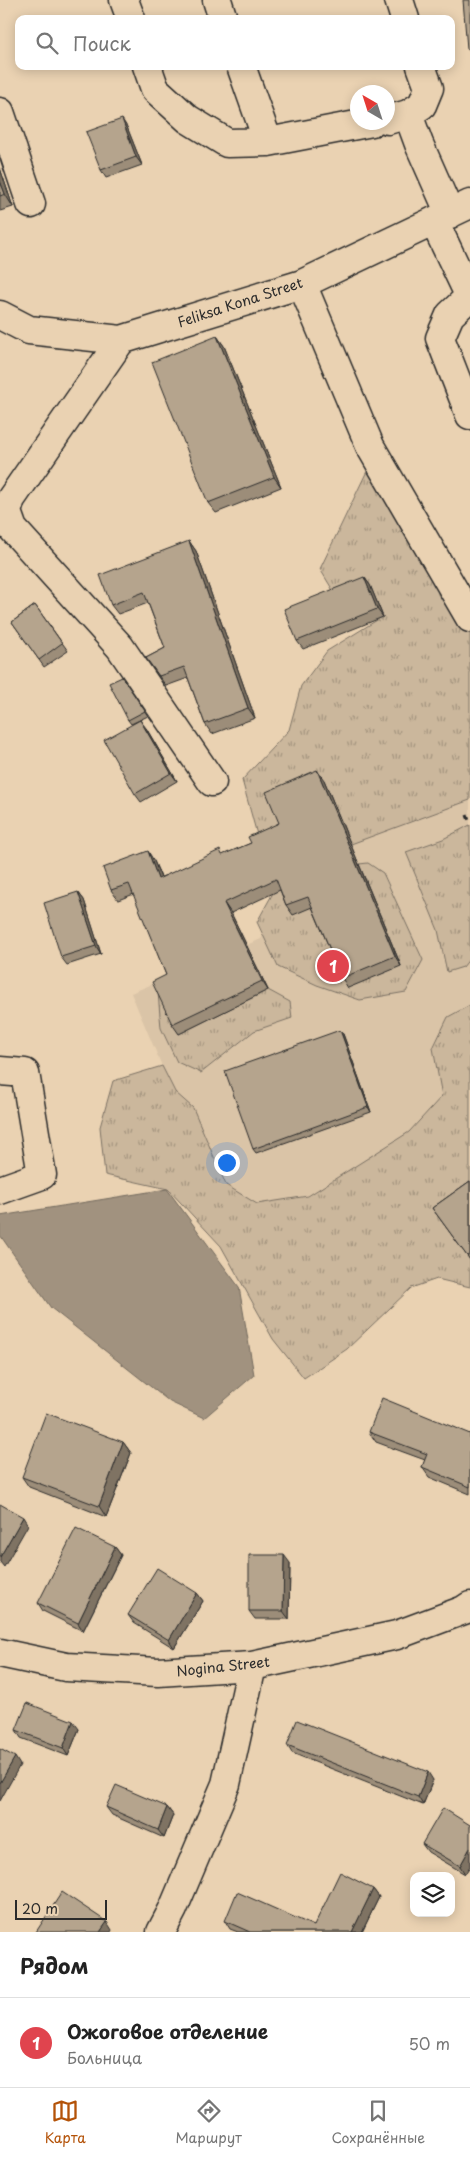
<!DOCTYPE html>
<html lang="ru">
<head>
<meta charset="utf-8">
<style>
  body { margin:0; font-family:"Playpen Sans",sans-serif; background:#f2f2f2; color:#222 }
  .controls { position:absolute; right:15px; bottom:15px; display:grid; overflow:hidden; border-radius:10px; box-shadow:0 2px 12px #0003 }
  .controls button { width:45px; height:45px; display:grid; place-items:center; padding:0; border:0; border-bottom:1px solid #e0e0e0; background:#fff; color:#222; font:25px sans-serif }
  .compass { position:absolute; left:350px; top:85px; width:45px; height:45px; border-radius:50%; background:#fff; box-shadow:0 2px 12px #0003; rotate:321deg }
  .scale { position:absolute; left:15px; bottom:12px; width:92px; box-sizing:border-box; padding-left:5px; border:2px solid #2b2b2b; border-top:0; font-size:14px; line-height:18px; white-space:nowrap; color:#2b2b2b; -webkit-text-stroke:4px #ead2b2; paint-order:stroke }
  .you { position:absolute; left:226px; top:1162px; width:18px; height:18px; margin:-12px; border:4px solid #fff; border-radius:50%; background:#1a73e8; box-shadow:0 0 0 8px #1a73e833 }
  .badge { display:grid; place-items:center; width:32px; height:32px; border-radius:50%; background:#b45309; color:#fff; font-size:16px; font-weight:700 }
  .pin { position:absolute; translate:-50% -50%; border:2px solid #fff; box-shadow:0 1px 5px #0006 }
  .list { margin:0; padding:0; list-style:none }
  h2 { display:flex; justify-content:space-between; align-items:center; height:65px; margin:0; padding:0 20px; font-size:21px }
  h2 small { font-size:16px; font-weight:400; color:#767676 }
  .list li { display:grid; grid-template-columns:32px 1fr auto; gap:15px; align-items:center; box-sizing:border-box; height:90px; padding:0 20px; border-top:1px solid #e0e0e0 }
  .list b { display:block; font-size:19px; white-space:nowrap }
  .list p { margin:0; font-size:16px; white-space:nowrap; color:#767676 }
  .list em { font-size:16px; font-style:normal; color:#767676 }
  .icon { flex:none; width:28px; height:28px; fill:none; stroke:currentColor; stroke-width:2; stroke-linecap:round; stroke-linejoin:round }
  .map { position:relative; flex:none; width:470px; height:1932px; overflow:hidden }
  .search { position:absolute; background:#fff; box-shadow:0 2px 12px #0003; left:15px; right:15px; top:15px; height:55px; display:flex; align-items:center; gap:12px; box-sizing:border-box; padding:0 18px; border-radius:10px; color:#767676; font-size:19px }
  .sheet { height:155px; background:#fff }
  nav { display:flex; justify-content:space-around; align-items:center; box-sizing:border-box; height:70px; border-top:1px solid #e0e0e0; background:#fff; font-size:14px; color:#767676 }
  nav a { display:grid; justify-items:center; gap:2px }
  nav .on { color:#b45309 }
  .map>svg:first-child { display:block }
</style>
</head>
<body>
<div class="map">
<svg width="470" height="1932" viewBox="0 0 470 1932">
  <defs>
    <pattern id="grass-tufts" width="24" height="20" patternUnits="userSpaceOnUse" patternTransform="scale(1.25)"><rect width="24" height="20" fill="#cbb79c"/><path d="M3 7l-1-3M5 7V3M7 7l1-3M15 17l-1-3M17 17v-4M19 17l1-3" fill="none" stroke="#a5957f"/></pattern>
  </defs>
  <rect width="100%" height="100%" fill="#ead2b2"/>
  <filter id="ink" filterUnits="userSpaceOnUse"><feTurbulence type="fractalNoise" baseFrequency=".02" numOctaves="2"/><feDisplacementMap in="SourceGraphic" scale="10" xChannelSelector="R" yChannelSelector="G"/><feConvolveMatrix kernelMatrix="1 2 1 2 8 2 1 2 1" color-interpolation-filters="sRGB"/></filter>
  <g filter="url(#ink)">
    <path fill="#dac4a7" d="M 470,699 L 470,1179 L 364,1175 L 250,1216 L 220,1203 L 131,993 L 261,939 L 279,893 L 245,776 Z"/>
    <path fill="url(#grass-tufts)" stroke="#7b7164" d="M 368,469 L 451,598 L 470,632 L 470,800 L 351,844 L 314,906 L 401,966 L 359,864 L 368,863 L 383,873 L 423,960 L 406,992 L 360,1000 L 317,985 L 278,967 L 257,922 L 273,893 L 242,780 L 289,730 L 301,686 L 327,651 L 382,617 L 337,597 L 320,569 Z
      M 470,825 L 470,958 L 463,967 L 447,972 L 438,930 L 406,852 L 443,839 Z
      M 268,990 L 290,1002 L 292,1018 L 254,1031 L 201,1073 L 177,1062 L 161,1028 L 158,992 L 179,1034 Z
      M 470,1005 L 470,1287 L 437,1279 L 411,1288 L 347,1349 L 304,1378 L 273,1339 L 221,1246 L 168,1189 L 105,1175 L 100,1127 L 113,1081 L 162,1066 L 175,1092 L 193,1108 L 226,1185 L 257,1204 L 308,1196 L 409,1132 L 442,1096 L 433,1048 L 448,1017 Z"/>
    <path fill="#a1927f" stroke="#72695d" d="M 167,1189 L 239,1287 L 254,1375 L 204,1418 L 170,1402 L 51,1308 L 0,1235 L 0,1216 Z"/>
    <g fill="none" stroke-linecap="round" stroke-linejoin="round">
      <g stroke="#2b2b2b" stroke-width="31">
        <path id="minor" d="M 124,0 L 131,19
          M 217,0 L 223,19
          M 399,0 L 405,19
          M 147,66 L 155,89 L 188,119 L 227,143 L 268,142 L 372,122
          M 241,66 L 268,142
          M 0,112 L 31,204
          M 408,114 L 422,105 L 429,88 L 421,66
          M 388,120 L 408,114 L 419,144 L 450,214
          M 434,221 L 470,297
          M 302,284 L 370,446 L 470,618
          M 469,297 L 450,315 L 440,338 L 470,415
          M 0,315 L 29,330 L 121,340 L 302,284 L 470,204
          M 121,340 L 11,499 L 7,512 L 13,529 L 120,647 L 212,782
          M 0,1071 L 25,1073 L 42,1175 L 0,1190
          M 0,1653 L 66,1667 L 158,1672 L 252,1666 L 397,1635 L 464,1610 L 470,1606
          M 161,1932 L 173,1909 L 226,1784 L 252,1666"/>
      </g>
      <path stroke="#2b2b2b" stroke-width="3" stroke-dasharray="5 4" stroke-linecap="butt" d="M 467,815 L 470,823"/>
      <use href="#minor" stroke="#ead2b2" stroke-width="28"/>
    </g>
    <path fill="#9c8d79" stroke="#2b2b2b" d="M 127,127 L 142,165 L 106,178 L 101,170 Z
      M 0,168 L 13,207 L 0,211 Z
      M 217,336 L 224,346 L 281,487 L 216,513 L 208,503 Z
      M 189,541 L 196,551 L 255,718 L 212,734 L 205,724 L 188,678 L 166,686 L 146,658 L 165,648 L 148,603 L 118,614 L 111,605 Z
      M 364,577 L 370,585 L 383,617 L 303,649 L 297,641 Z
      M 35,605 L 68,651 L 44,667 L 12,622 Z
      M 122,677 L 148,716 L 131,724 L 128,720 Z
      M 146,728 L 177,781 L 141,802 L 135,794 Z
      M 324,780 L 401,966 L 348,988 L 342,978 L 312,907 L 293,915 L 286,905 L 280,890 L 231,913 L 268,990 L 179,1034 L 172,1024 L 166,975 L 134,894 L 118,900 L 111,890 L 154,861 L 161,877 L 223,855 L 251,843 L 279,823 Z
      M 78,892 L 84,900 L 101,954 L 67,965 L 61,957 Z
      M 343,1034 L 371,1112 L 256,1153 L 253,1149 Z
      M 470,1181 L 470,1260 L 432,1208 Z
      M 369,1432 L 470,1434 L 470,1494 L 429,1477 L 422,1467 L 425,1460 L 376,1442 Z
      M 123,1442 L 131,1453 L 106,1517 L 29,1487 L 22,1477 Z
      M 115,1547 L 121,1555 L 83,1631 L 43,1611 L 38,1603 Z
      M 290,1563 L 289,1619 L 255,1619 L 249,1611 Z
      M 197,1593 L 203,1601 L 174,1648 L 134,1623 L 128,1615 Z
      M 79,1729 L 68,1756 L 21,1738 L 16,1730 Z
      M 287,1745 L 433,1780 L 423,1805 L 292,1753 Z
      M 106,1807 L 167,1807 L 173,1815 L 164,1838 L 112,1815 Z
      M 470,1825 L 465,1874 L 428,1852 L 422,1844 Z
      M 373,1889 L 379,1897 L 362,1932 L 238,1932 L 230,1929 L 225,1921 L 314,1926 Z"/>
    <path fill="#7f7363" stroke="#2b2b2b" d="M 122,119 L 127,127 L 142,165 L 136,157 Z
      M 0,168 L 13,207 L 5,194 L 0,181 Z
      M 217,336 L 224,346 L 281,487 L 274,477 Z
      M 189,541 L 196,551 L 255,718 L 248,708 Z
      M 364,577 L 370,585 L 383,617 L 377,609 Z
      M 140,720 L 146,728 L 177,781 L 171,773 Z
      M 317,770 L 324,780 L 401,966 L 395,956 Z
      M 148,851 L 154,861 L 165,888 L 158,879 Z
      M 78,892 L 84,900 L 101,954 L 96,946 Z
      M 224,903 L 231,913 L 268,990 L 262,981 Z
      M 340,1030 L 343,1034 L 371,1112 L 368,1107 Z
      M 123,1442 L 131,1453 L 106,1517 L 99,1506 Z
      M 23,1517 L 28,1525 L 4,1567 L 0,1562 L 0,1557 Z
      M 115,1547 L 121,1555 L 83,1631 L 78,1623 Z
      M 284,1555 L 290,1563 L 289,1619 L 283,1611 Z
      M 197,1593 L 203,1601 L 174,1648 L 169,1640 Z
      M 73,1721 L 79,1729 L 68,1756 L 63,1748 Z
      M 15,1757 L 20,1765 L 0,1801 L 0,1783 Z
      M 428,1772 L 433,1780 L 423,1805 L 418,1797 Z
      M 167,1807 L 173,1815 L 164,1838 L 158,1830 Z
      M 470,1848 L 470,1866 L 465,1874 L 460,1866 Z
      M 373,1889 L 379,1897 L 362,1932 L 352,1932 Z
      M 107,1922 L 112,1930 L 111,1932 L 100,1932 Z"/>
    <path fill="#b5a48d" stroke="#2b2b2b" d="M 463,0 L 470,0 L 470,51 L 467,49 Z
      M 122,119 L 136,157 L 101,170 L 86,132 Z
      M 0,181 L 5,194 L 0,196 Z
      M 217,336 L 274,477 L 208,503 L 152,362 Z
      M 189,541 L 248,708 L 205,724 L 184,667 L 159,676 L 146,658 L 165,648 L 144,592 L 111,605 L 100,575 Z
      M 364,577 L 377,609 L 297,641 L 284,609 Z
      M 35,605 L 62,643 L 39,660 L 12,622 Z
      M 122,677 L 145,711 L 128,720 L 109,683 Z
      M 140,720 L 171,773 L 135,794 L 104,740 Z
      M 317,770 L 395,956 L 342,978 L 308,897 L 286,905 L 276,879 L 224,903 L 262,981 L 172,1024 L 152,982 L 166,975 L 129,884 L 111,890 L 103,868 L 148,851 L 158,879 L 220,850 L 222,855 L 251,843 L 248,837 L 279,823 L 266,792 Z
      M 78,892 L 96,946 L 61,957 L 44,903 Z
      M 340,1030 L 368,1107 L 253,1149 L 225,1071 Z
      M 470,1181 L 470,1254 L 467,1256 L 432,1208 Z
      M 382,1398 L 470,1434 L 470,1487 L 422,1467 L 427,1454 L 369,1432 Z
      M 46,1413 L 123,1442 L 99,1506 L 22,1477 Z
      M 0,1504 L 23,1517 L 0,1557 Z
      M 76,1528 L 115,1547 L 78,1623 L 38,1603 Z
      M 249,1555 L 284,1555 L 283,1611 L 249,1611 Z
      M 157,1568 L 197,1593 L 169,1640 L 128,1615 Z
      M 27,1703 L 73,1721 L 63,1748 L 16,1730 Z
      M 297,1720 L 428,1772 L 418,1797 L 287,1745 Z
      M 0,1749 L 15,1757 L 0,1783 Z
      M 116,1785 L 167,1807 L 158,1830 L 106,1807 Z
      M 443,1808 L 470,1825 L 470,1848 L 460,1866 L 422,1844 Z
      M 340,1872 L 373,1889 L 352,1932 L 250,1932 L 225,1921 L 237,1892 L 314,1926 Z
      M 62,1892 L 107,1922 L 100,1932 L 36,1932 Z"/>
  </g>
  <g text-anchor="middle" dominant-baseline="central" stroke-width="4.5" stroke-linejoin="round" paint-order="stroke">
    <g font-size="14" fill="#2b2b2b" stroke="#ead2b2">
      <text transform="translate(240 302) rotate(-18)">Feliksa Kona Street</text>
      <text transform="translate(223 1666) rotate(-6)">Nogina Street</text>
    </g>
  </g>
</svg>
<div class="controls">
<button><svg class="icon" aria-label="layers" viewBox="0 0 24 24"><path d="M12 4l9 5-9 5-9-5zM3 14l9 5 9-5"/></svg></button>
</div>
<svg class="compass" viewBox="-18 -18 36 36"><path d="M0-13l5 13h-10z" fill="#e53935"/><path d="M0 13l5-13h-10z" fill="#767676"/></svg>
<div class="scale">20 m</div>
<div class="you"></div>
<div class="pin badge" style="left:333px;top:966px;background:#e0444e">1</div>
<div class="search"><svg class="icon" aria-label="search" viewBox="0 0 24 24"><circle cx="10" cy="10" r="6"/><path d="M15 15l6 6"/></svg>Поиск</div>
</div>
<section class="sheet">
<h2>Рядом<small></small></h2>
<ul class="list">
<li><span class="badge" style="background:#e0444e">1</span><div><b>Ожоговое отделение</b><p>Больница</p></div><em>50 m</em></li>
</ul>
</section>
<nav>
<a class="on"><svg class="icon" aria-label="map" viewBox="0 0 24 24"><path d="M3 6l6-2 6 2 6-2v14l-6 2-6-2-6 2zM9 4v14M15 6v14"/></svg>Карта</a>
<a><svg class="icon" aria-label="directions" viewBox="0 0 24 24"><path d="M12 3l9 9-9 9-9-9zM9 14v-3h6M13 9l2 2-2 2"/></svg>Маршрут</a>
<a><svg class="icon" aria-label="saved" viewBox="0 0 24 24"><path d="M7 4h10v16l-5-4-5 4z"/></svg>Сохранённые</a>
</nav>
</body>
</html>
